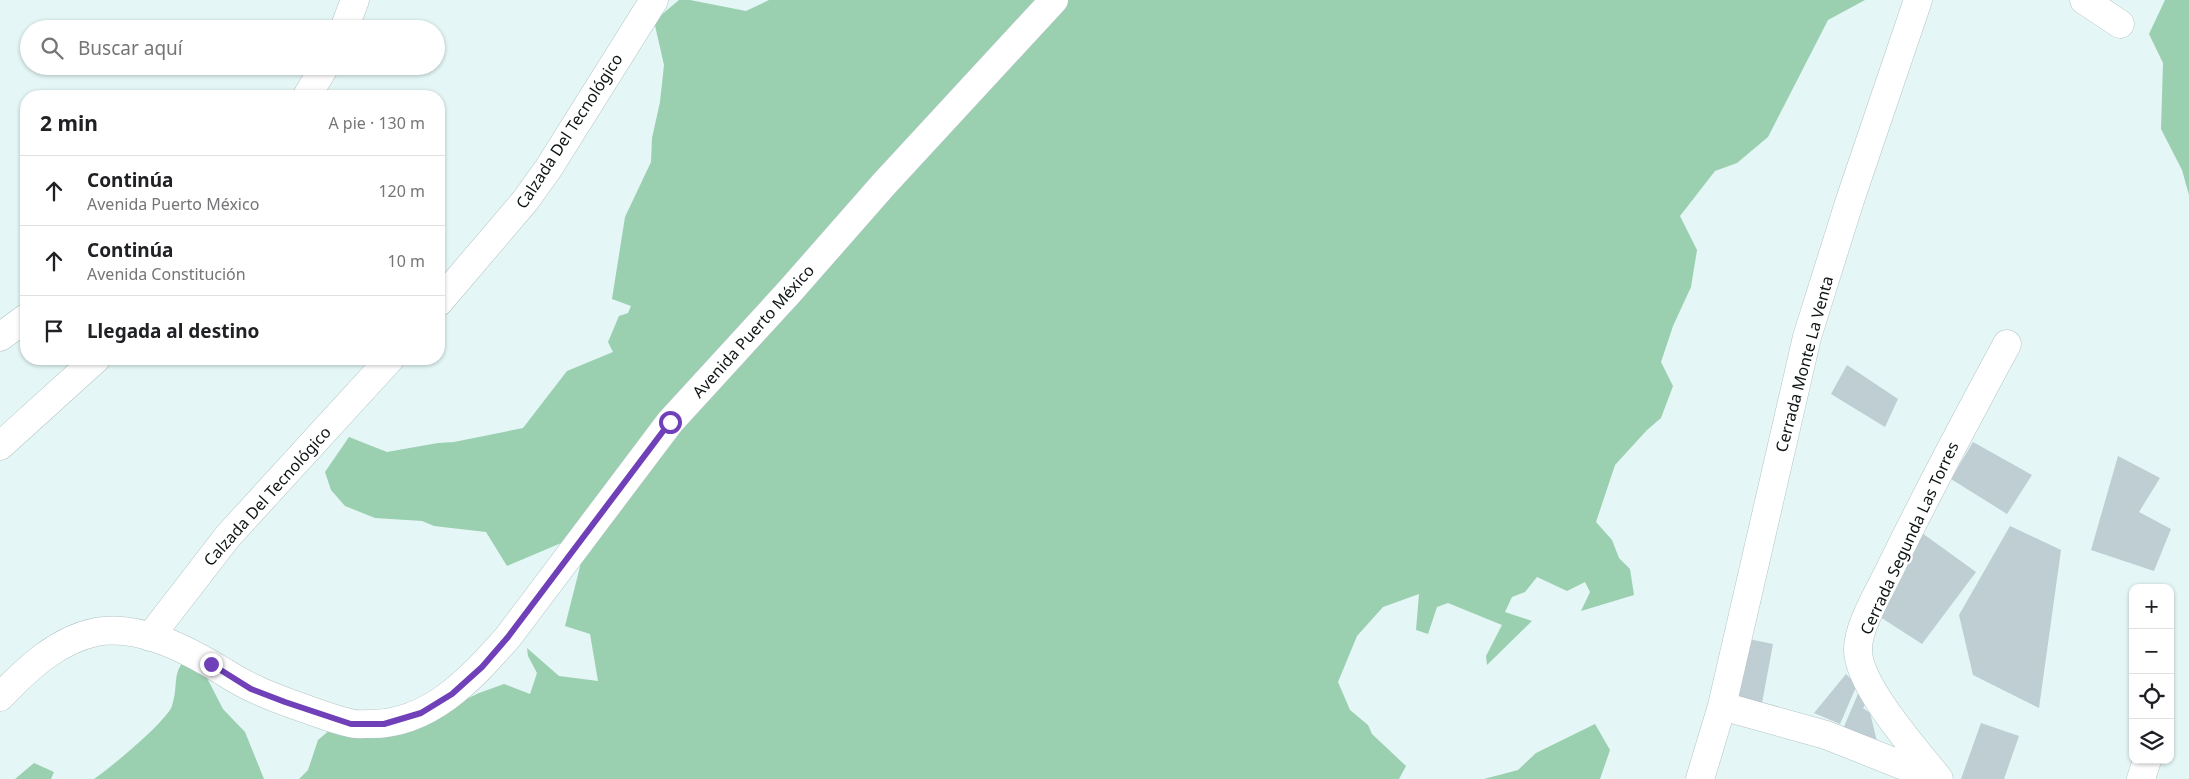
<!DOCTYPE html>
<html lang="es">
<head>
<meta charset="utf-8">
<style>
  body { margin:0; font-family:"Noto Sans",sans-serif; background:#f2f2f2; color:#202124 }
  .controls { position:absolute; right:15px; bottom:15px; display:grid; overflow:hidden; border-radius:10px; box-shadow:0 1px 4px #0004 }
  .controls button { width:45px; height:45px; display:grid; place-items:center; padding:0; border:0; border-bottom:1px solid #e0e0e0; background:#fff; color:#202124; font:25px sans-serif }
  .stop { position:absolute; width:15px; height:15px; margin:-11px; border:4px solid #7040b8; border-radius:50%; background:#fff }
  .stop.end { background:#7040b8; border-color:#fff; box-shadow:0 1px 5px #0008 }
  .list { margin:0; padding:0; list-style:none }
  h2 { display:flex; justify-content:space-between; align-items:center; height:65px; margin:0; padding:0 20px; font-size:21px }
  h2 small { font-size:16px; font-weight:400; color:#757577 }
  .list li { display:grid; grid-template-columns:32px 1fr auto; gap:15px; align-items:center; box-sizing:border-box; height:70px; padding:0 20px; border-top:1px solid #e0e0e0 }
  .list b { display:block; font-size:19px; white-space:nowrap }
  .list p { margin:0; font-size:16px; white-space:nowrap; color:#757577 }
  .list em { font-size:16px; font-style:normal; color:#757577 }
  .icon { flex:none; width:28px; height:28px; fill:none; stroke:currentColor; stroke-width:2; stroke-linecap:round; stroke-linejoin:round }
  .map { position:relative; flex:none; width:2189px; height:779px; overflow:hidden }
  .search { position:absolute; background:#fff; box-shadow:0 1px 4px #0004; left:20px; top:20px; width:425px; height:55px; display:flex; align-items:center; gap:12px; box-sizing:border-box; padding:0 18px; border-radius:28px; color:#757577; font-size:19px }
  .panel { position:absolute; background:#fff; box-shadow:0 1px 4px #0004; left:20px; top:90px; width:425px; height:275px; border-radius:20px }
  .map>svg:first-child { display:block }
</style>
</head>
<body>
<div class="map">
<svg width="2189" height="779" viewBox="0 0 2189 779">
  <rect width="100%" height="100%" fill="#e4f6f6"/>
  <path fill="#9acfb0" d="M 679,0 L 690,0 L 746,11 L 769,0 L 1865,0 L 1828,20 L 1768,137 L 1737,163 L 1715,171 L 1680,216 L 1697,250 L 1691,287 L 1673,326 L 1661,362 L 1673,386 L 1661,418 L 1647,430 L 1615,465 L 1596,522 L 1612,540 L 1619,558 L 1630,569 L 1634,595 L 1581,611 L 1590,592 L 1585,582 L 1567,591 L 1537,577 L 1525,592 L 1512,597 L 1505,612 L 1532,621 L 1487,665 L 1486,656 L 1502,625 L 1448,603 L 1437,607 L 1428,634 L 1416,630 L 1419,594 L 1383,607 L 1357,636 L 1338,682 L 1350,710 L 1368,725 L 1372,734 L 1406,766 L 1399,779 L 299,779 L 308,770 L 318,740 L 337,724 L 454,705 L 479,693 L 504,684 L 530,694 L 537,673 L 528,656 L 527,648 L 559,676 L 598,681 L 590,634 L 565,626 L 585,547 L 566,541 L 507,566 L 486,532 L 434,526 L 422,521 L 375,518 L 345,506 L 331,490 L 325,472 L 349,437 L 387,452 L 438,443 L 454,442 L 523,428 L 567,371 L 613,352 L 608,342 L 619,316 L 628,313 L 631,306 L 612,299 L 625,217 L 651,162 L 652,138 L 660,102 L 664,65 L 654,21 Z
    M 2165,0 L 2189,0 L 2189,195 L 2182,170 L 2161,129 L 2163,63 L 2149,34 Z
    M 193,651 L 223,709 L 245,732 L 264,779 L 94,779 C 109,769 167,721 172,706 C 180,680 169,673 193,651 Z
    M 1595,724 L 1610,750 L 1600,779 L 1484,779 L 1518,770 L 1536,753 Z
    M 34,763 L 54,772 L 51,779 L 15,779 Z"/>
  <path fill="#beced3" d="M 1847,365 L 1898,399 L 1885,427 L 1831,394 Z
    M 1973,442 L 2032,475 L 2007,514 L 1951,479 Z
    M 2118,456 L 2160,478 L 2139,512 L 2171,529 L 2154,571 L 2091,550 Z
    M 2010,526 L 2061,550 L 2039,708 L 1973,675 L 1959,615 Z
    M 1922,533 L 1976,572 L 1922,644 L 1877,615 Z
    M 1739,637 L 1773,644 L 1762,703 L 1728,696 Z
    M 1846,674 L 1857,685 L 1840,724 L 1814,713 Z
    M 1860,689 L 1869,698 L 1863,708 L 1870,713 L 1877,741 L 1843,729 Z
    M 1981,723 L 2019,736 L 2004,779 L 1961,779 Z"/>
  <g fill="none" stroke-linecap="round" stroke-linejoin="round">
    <g stroke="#b3c4c5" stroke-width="29">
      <path id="street" d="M 2084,0 L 2120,24
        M 439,302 L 525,201 L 548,169 L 654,0
        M 0,337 L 26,318
        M 150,637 L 228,536 L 390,359
        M 1722,706 L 1826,735 L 1937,779
        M 1700,779 L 1722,706 L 1807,337 L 1850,200 L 1918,0
        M 1939,779 C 1917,751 1857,685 1858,649 C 1858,626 1880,590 1890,569 C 1927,493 1967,418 2007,344
        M 2141,779 L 2147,760"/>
    </g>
    <g stroke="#b3c4c5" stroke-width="29">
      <path id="secondary" d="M 344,29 L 355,0
        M 307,96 L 325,66
        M 0,446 L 96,359
        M 0,697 C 27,669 57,640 96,632 C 140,624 188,650 224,672 C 250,689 277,699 306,709 C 320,714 335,720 350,723 C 356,725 363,724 369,724 C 429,725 471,679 508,637 L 670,422 L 790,291 L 884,184 L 1054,0"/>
    </g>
    <use href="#street" stroke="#fff" stroke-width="28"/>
    <use href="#secondary" stroke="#fff" stroke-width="28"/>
  </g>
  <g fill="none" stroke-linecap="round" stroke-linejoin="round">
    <path stroke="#7040b8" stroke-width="6" d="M 211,664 L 251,689 L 285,702 L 351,724 L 384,724 L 421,713 L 452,694 L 482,667 L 508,637 L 670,422"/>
  </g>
  <g text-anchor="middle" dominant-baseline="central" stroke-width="4.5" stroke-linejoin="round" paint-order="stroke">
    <g font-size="16" fill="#0e1415" stroke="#fff">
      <text transform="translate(569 131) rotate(-57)">Calzada Del Tecnológico</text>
      <text transform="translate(753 331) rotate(-48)">Avenida Puerto México</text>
      <text transform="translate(1804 364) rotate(-75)">Cerrada Monte La Venta</text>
      <text transform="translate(267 496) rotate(-48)">Calzada Del Tecnológico</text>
      <text transform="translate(1909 538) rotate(-65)">Cerrada Segunda Las Torres</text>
    </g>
  </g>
</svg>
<div class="controls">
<button>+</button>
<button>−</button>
<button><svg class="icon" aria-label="locate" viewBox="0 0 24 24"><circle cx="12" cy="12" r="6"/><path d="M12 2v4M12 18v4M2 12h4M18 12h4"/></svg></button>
<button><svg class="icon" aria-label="layers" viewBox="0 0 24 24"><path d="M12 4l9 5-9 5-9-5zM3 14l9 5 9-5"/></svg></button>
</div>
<div class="stop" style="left:670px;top:422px"></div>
<div class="stop end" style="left:211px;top:664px"></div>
<div class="search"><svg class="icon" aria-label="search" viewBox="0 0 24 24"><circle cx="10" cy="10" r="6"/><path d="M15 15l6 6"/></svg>Buscar aquí</div>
<section class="panel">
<h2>2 min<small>A pie · 130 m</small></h2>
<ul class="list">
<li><svg class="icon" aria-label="ahead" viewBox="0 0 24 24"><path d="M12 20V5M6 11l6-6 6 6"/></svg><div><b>Continúa</b><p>Avenida Puerto México</p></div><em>120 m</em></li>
<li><svg class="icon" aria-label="ahead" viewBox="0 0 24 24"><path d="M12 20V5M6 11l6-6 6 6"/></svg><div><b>Continúa</b><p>Avenida Constitución</p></div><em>10 m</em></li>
<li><svg class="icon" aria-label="arrive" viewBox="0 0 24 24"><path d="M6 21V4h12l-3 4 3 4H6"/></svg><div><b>Llegada al destino</b></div></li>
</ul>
</section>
</div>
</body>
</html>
